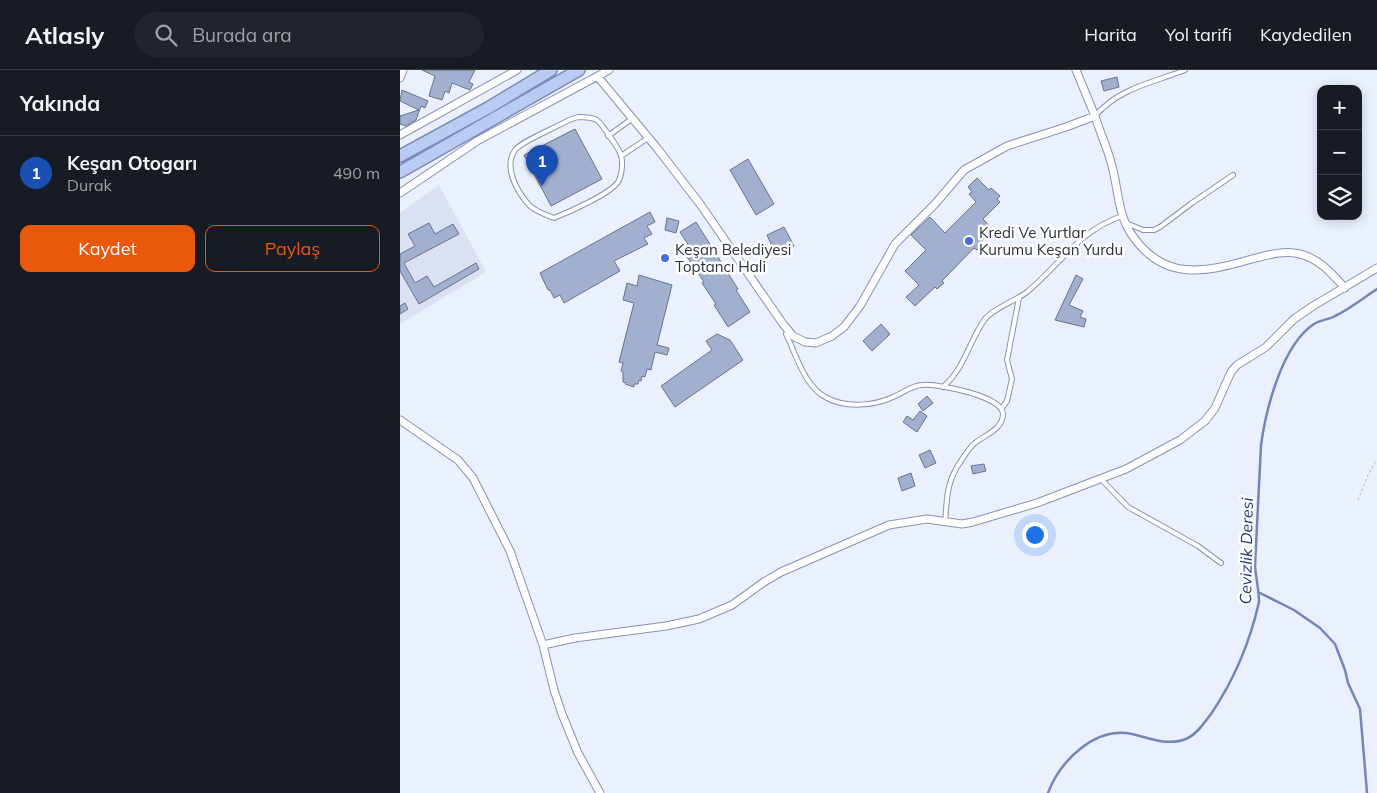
<!DOCTYPE html>
<html lang="tr">
<head>
<meta charset="utf-8">
<style>
  body { margin:0; font-family:Mulish,sans-serif; background:#20242c; color:#f1f3f6 }
  .controls { position:absolute; right:15px; top:15px; display:grid; overflow:hidden; border-radius:10px; box-shadow:0 2px 12px #0003 }
  .controls button { width:45px; height:45px; display:grid; place-items:center; padding:0; border:0; border-bottom:1px solid #363941; background:#171b24; color:#f1f3f6; font:25px sans-serif }
  .you { position:absolute; left:634px; top:464px; width:18px; height:18px; margin:-12px; border:4px solid #fff; border-radius:50%; background:#1a73e8; box-shadow:0 0 0 8px #1a73e833 }
  .badge { display:grid; place-items:center; width:32px; height:32px; border-radius:50%; background:#ea580c; color:#fff; font-size:16px; font-weight:700 }
  .pin { position:absolute; translate:-50% -41px; filter:drop-shadow(0 1px 2px #0008) }
  .pin::after { content:''; position:absolute; top:26px; width:18px; height:15px; background:inherit; clip-path:polygon(0 0,100% 0,50% 100%) }
  .list { margin:0; padding:0; list-style:none }
  h2 { display:flex; justify-content:space-between; align-items:center; height:65px; margin:0; padding:0 20px; font-size:21px }
  h2 small { font-size:16px; font-weight:400; color:#9ea1a6 }
  .list li { display:grid; grid-template-columns:32px 1fr auto; gap:15px; align-items:center; box-sizing:border-box; height:75px; padding:0 20px; border-top:1px solid #363941 }
  .list b { display:block; font-size:19px; white-space:nowrap }
  .list p { margin:0; font-size:16px; white-space:nowrap; color:#9ea1a6 }
  .list em { font-size:16px; font-style:normal; color:#9ea1a6 }
  .actions { display:flex; gap:10px; padding:15px 20px }
  .actions a { flex:1; padding:11px 0; border:1px solid #ea580c; border-radius:10px; text-align:center; font-size:18px; color:#ea580c }
  .actions .main { background:#ea580c; color:#fff }
  .icon { flex:none; width:28px; height:28px; fill:none; stroke:currentColor; stroke-width:2; stroke-linecap:round; stroke-linejoin:round }
  .map { position:relative; flex:none; width:977px; height:723px; overflow:hidden }
  header { display:flex; align-items:center; gap:30px; box-sizing:border-box; height:70px; padding:0 25px; background:#171b24; border-bottom:1px solid #363941 }
  header strong { font-size:24px }
  nav { display:flex; gap:28px; margin-inline-start:auto; font-size:18px }
  .search { width:350px; height:45px; background:#20242c; display:flex; align-items:center; gap:12px; box-sizing:border-box; padding:0 18px; border-radius:28px; color:#9ea1a6; font-size:19px }
  main { display:flex }
  aside { flex:1; background:#171b24 }
  .map>svg:first-child { display:block }
</style>
</head>
<body>
<header>
<strong>Atlasly</strong>
<div class="search"><svg class="icon" aria-label="search" viewBox="0 0 24 24"><circle cx="10" cy="10" r="6"/><path d="M15 15l6 6"/></svg>Burada ara</div>
<nav><a>Harita</a><a>Yol tarifi</a><a>Kaydedilen</a></nav>
</header>
<main>
<aside>
<h2>Yakında<small></small></h2>
<ul class="list">
<li><span class="badge" style="background:#1a4fb4">1</span><div><b>Keşan Otogarı</b><p>Durak</p></div><em>490 m</em></li>
</ul>
<div class="actions"><a class="main">Kaydet</a><a>Paylaş</a></div>
</aside>
<div class="map">
<svg width="977" height="723" viewBox="0 0 977 723">
  <rect width="100%" height="100%" fill="#eaf0fe"/>
  <path fill="#dae1f1" d="M 39,115 L 86,202 L 0,254 L 0,143 Z"/>
  <g fill="none" stroke-linecap="round" stroke-linejoin="round">
    <path stroke="#7487b4" stroke-width="2.5" d="M 860,523 L 894,540 L 920,558 L 935,574 L 945,600 L 948,613 L 960,639 L 967,723
      M 648,723 C 660,691 695,656 732,664 C 750,668 769,677 788,668 C 798,663 804,653 811,644 C 834,610 850,572 859,532 C 859,520 856,508 855,496 L 861,375 C 866,339 882,275 914,254 C 920,250 928,250 935,246 C 950,239 963,228 977,219"/>
  </g>
  <path fill="#a2b0d0" stroke="#667391" d="M 22,0 L 75,0 L 69,12 L 73,14 L 70,20 L 52,13 L 49,23 L 45,21 L 42,30 L 29,26 L 35,6 Z
    M 717,7 L 719,17 L 704,21 L 701,11 Z
    M 2,20 L 28,31 L 25,38 L 21,36 L 16,50 L 6,56 L 0,54 L 0,46 L 19,40 L 0,31 Z
    M 175,59 L 202,109 L 151,136 L 124,85 Z
    M 348,89 L 374,134 L 356,145 L 330,100 Z
    M 577,108 L 589,120 L 591,118 L 600,126 L 597,129 L 600,132 L 583,149 L 593,160 L 580,173 L 582,175 L 577,180 L 574,178 L 542,211 L 544,213 L 537,219 L 535,217 L 515,236 L 506,227 L 519,215 L 505,201 L 526,180 L 511,165 L 530,147 L 545,163 L 576,132 L 569,124 L 572,122 L 568,117 Z
    M 250,142 L 255,152 L 247,156 L 252,164 L 244,168 L 248,174 L 214,191 L 220,201 L 164,233 L 160,225 L 154,228 L 150,220 L 148,220 L 140,203 Z
    M 267,148 L 279,151 L 276,163 L 265,160 Z
    M 296,152 L 338,219 L 336,220 L 350,242 L 328,257 L 314,235 L 316,234 L 302,213 L 304,212 L 283,181 L 289,176 L 280,162 Z
    M 29,153 L 35,164 L 53,154 L 59,164 L 4,193 L 15,213 L 27,206 L 34,217 L 76,193 L 79,199 L 19,234 L 0,201 L 0,184 L 15,176 L 8,164 Z
    M 384,157 L 394,176 L 376,185 L 367,165 Z
    M 239,205 L 272,215 L 257,275 L 269,278 L 267,285 L 255,282 L 251,300 L 247,299 L 245,307 L 242,306 L 241,311 L 239,310 L 238,314 L 234,314 L 234,317 L 225,314 L 226,313 L 223,312 L 223,302 L 221,301 L 223,293 L 219,292 L 234,233 L 223,230 L 227,213 L 237,216 Z
    M 676,205 L 683,209 L 669,235 L 683,241 L 680,247 L 686,249 L 684,257 L 655,250 Z
    M 5,233 L 8,239 L 0,244 L 0,236 Z
    M 481,254 L 490,264 L 472,281 L 463,271 Z
    M 317,264 L 330,270 L 343,290 L 275,337 L 261,316 L 312,280 L 306,271 Z
    M 527,326 L 533,333 L 523,341 L 518,334 Z
    M 520,341 L 527,346 L 517,362 L 503,352 L 507,346 L 513,350 Z
    M 530,380 L 536,393 L 525,398 L 519,385 Z
    M 584,394 L 586,401 L 573,404 L 571,396 Z
    M 511,403 L 515,416 L 502,421 L 498,408 Z"/>
  <g fill="none" stroke-linecap="round" stroke-linejoin="round">
    <g stroke="#8693b3" stroke-width="6">
      <path id="service" d="M 695,46 C 719,18 752,13 785,0
        M 178,47 C 184,47 191,47 197,50 C 202,54 219,79 221,85 C 223,92 222,106 218,112 C 210,124 169,142 154,148 C 146,145 137,142 130,136 C 117,122 103,97 115,80 C 120,72 159,56 169,50 Z
        M 208,66 L 233,48
        M 221,86 L 248,68
        M 726,153 L 743,160 L 754,160 L 760,157 L 792,133 L 833,105
        M 388,261 L 386,264 L 388,268 C 397,288 406,318 427,328 C 446,338 474,336 493,327 C 503,323 511,316 521,315 C 536,313 603,326 603,344 C 603,359 585,365 575,373 C 568,379 562,389 557,397 C 546,416 547,431 545,452
        M 543,317 C 565,298 569,271 585,249 C 594,238 615,231 627,222 C 661,194 678,161 722,146
        M 602,338 L 607,331 L 612,309 L 607,290 L 619,228
        M 701,409 L 728,437 L 798,476 L 821,493"/>
    </g>
    <g stroke="#8693b3" stroke-width="9">
      <path id="minor" d="M 676,0 L 695,46
        M 198,7 L 257,78 L 300,134 L 383,254 L 393,266 L 405,272 L 416,273 L 432,266 L 444,257 L 460,236 L 495,174 L 535,134 L 564,100 L 607,76 L 666,57 L 695,46 C 700,63 708,79 712,96 C 718,118 718,143 730,162 C 762,212 803,203 852,189 C 868,185 883,180 900,184 C 920,189 932,204 945,218
        M 0,8 L 3,0
        M 0,65 L 117,0
        M 0,123 L 77,71 L 209,0
        M 0,350 L 58,390 L 73,408 L 110,481 L 143,575 L 154,620 L 162,644 L 178,683 L 200,723
        M 143,575 L 175,568 L 266,556 L 299,549 L 332,535 L 364,512 L 381,502 L 489,455 L 527,449 L 562,454 L 573,452 L 637,433 L 726,399 L 780,370 L 805,351 L 815,338 L 831,302 L 837,295 L 866,277 L 894,249 L 913,236 L 977,198"/>
    </g>
    <g stroke="#7d8cb3" stroke-width="14">
      <path id="trunk" d="M 0,86 L 88,38 L 151,0
        M 0,102 L 179,0"/>
    </g>
    <path stroke="#afb5c2" stroke-width="1" stroke-dasharray="2.5 2.5" stroke-linecap="butt" d="M 958,430 L 968,405 L 977,389"/>
    <use href="#service" stroke="#fff" stroke-width="4"/>
    <use href="#minor" stroke="#fff" stroke-width="7"/>
    <use href="#trunk" stroke="#bacbf4" stroke-width="11"/>
  </g>
  <g fill="#486cdf" stroke="#fff" stroke-width="2">
    <circle cx="569" cy="171" r="5"/>
    <circle cx="265" cy="188" r="5"/>
  </g>
  <g text-anchor="middle" dominant-baseline="central" stroke-width="5" stroke-linejoin="round" paint-order="stroke">
    <g font-size="15" fill="#2b303d" stroke="#fff" text-anchor="start">
      <text x="579" y="162">Kredi Ve Yurtlar<tspan x="579" dy="17">Kurumu Keşan Yurdu</tspan></text>
      <text x="275" y="179">Keşan Belediyesi<tspan x="275" dy="17">Toptancı Hali</tspan></text>
    </g>
    <g font-size="16" font-style="italic" fill="#22377c" stroke="#fff">
      <text transform="translate(846 481) rotate(-89)">Cevizlik Deresi</text>
    </g>
  </g>
</svg>
<div class="controls">
<button>+</button>
<button>−</button>
<button><svg class="icon" aria-label="layers" viewBox="0 0 24 24"><path d="M12 4l9 5-9 5-9-5zM3 14l9 5 9-5"/></svg></button>
</div>
<div class="you"></div>
<div class="pin badge" style="left:142px;top:116px;background:#1a4fb4">1</div>
</div>
</main>
</body>
</html>
